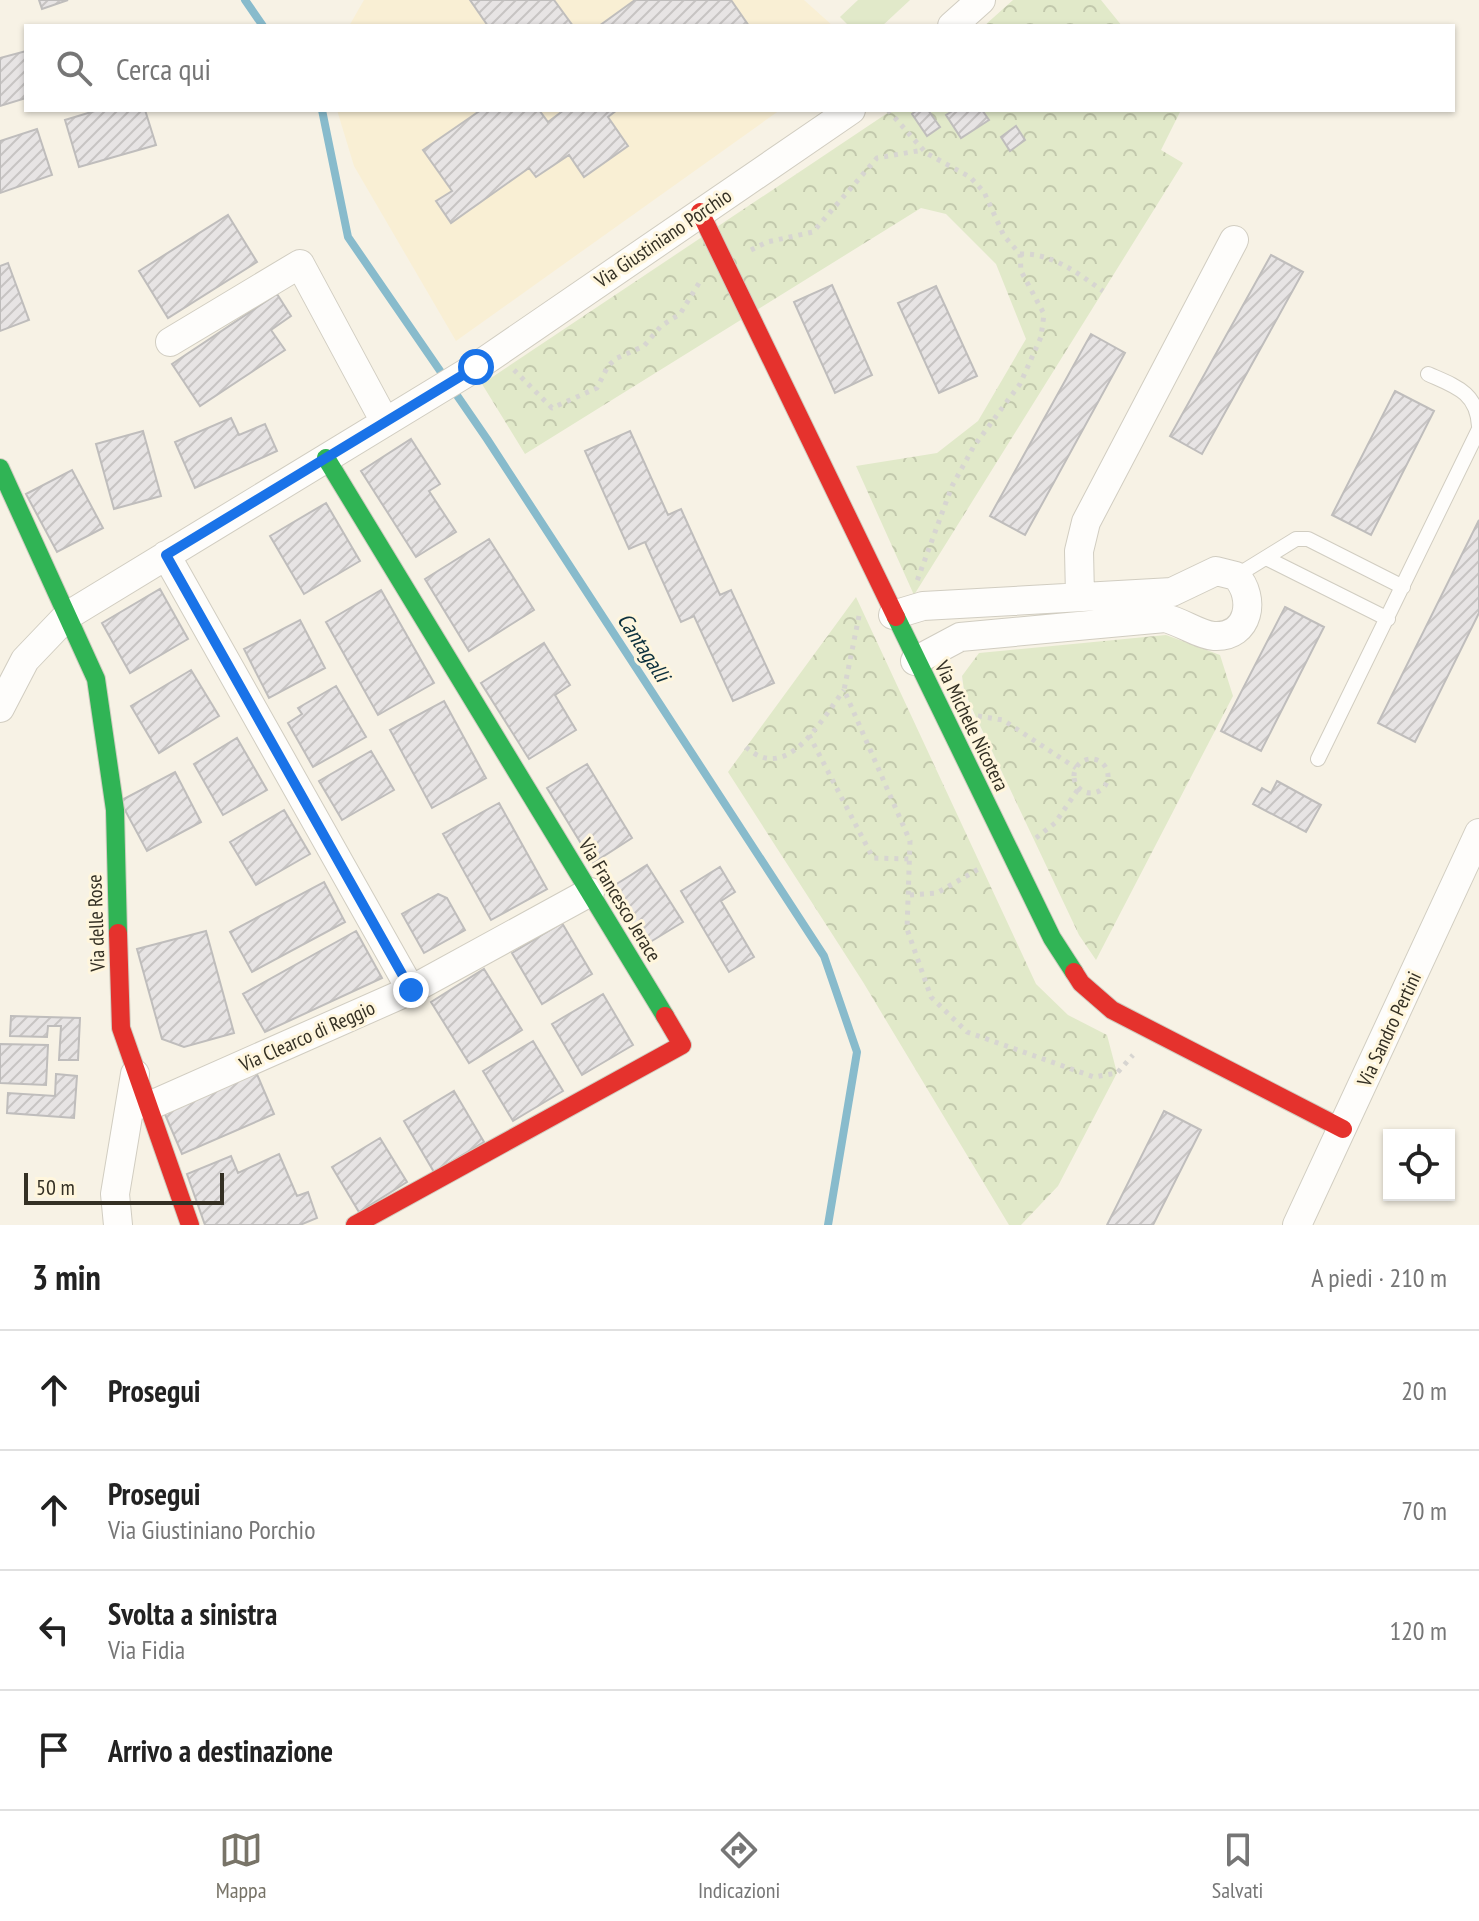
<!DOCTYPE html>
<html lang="it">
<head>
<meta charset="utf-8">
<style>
  body { margin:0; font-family:"PT Sans Narrow",sans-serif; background:#f2f2f2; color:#222 }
  .controls { position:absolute; right:24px; bottom:24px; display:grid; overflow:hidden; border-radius:0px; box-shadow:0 2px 6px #0004 }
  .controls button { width:72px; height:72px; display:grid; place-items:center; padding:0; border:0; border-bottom:2px solid #e0e0e0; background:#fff; color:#222; font:40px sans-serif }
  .scale { position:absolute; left:24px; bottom:20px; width:200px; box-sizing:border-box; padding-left:8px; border:4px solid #343024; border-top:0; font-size:22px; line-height:28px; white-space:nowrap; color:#343024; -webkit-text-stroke:6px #fff6dd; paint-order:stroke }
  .stop { position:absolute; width:24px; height:24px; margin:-18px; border:6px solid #1a73e8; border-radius:50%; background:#fff }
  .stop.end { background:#1a73e8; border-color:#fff; box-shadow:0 2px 8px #0008 }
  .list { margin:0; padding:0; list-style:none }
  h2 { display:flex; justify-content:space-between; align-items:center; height:104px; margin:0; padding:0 32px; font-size:34px }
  h2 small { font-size:26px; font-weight:400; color:#767676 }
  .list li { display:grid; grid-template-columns:52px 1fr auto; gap:24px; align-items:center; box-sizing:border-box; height:120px; padding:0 32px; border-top:2px solid #e0e0e0 }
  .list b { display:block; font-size:30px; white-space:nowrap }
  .list p { margin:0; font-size:26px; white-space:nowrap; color:#767676 }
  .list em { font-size:26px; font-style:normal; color:#767676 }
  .icon { flex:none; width:44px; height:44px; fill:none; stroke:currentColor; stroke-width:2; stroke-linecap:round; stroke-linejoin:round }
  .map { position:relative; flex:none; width:1479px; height:1225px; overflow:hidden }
  .search { position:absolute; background:#fff; box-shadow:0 2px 6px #0004; left:24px; right:24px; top:24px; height:88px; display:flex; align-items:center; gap:20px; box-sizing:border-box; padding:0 28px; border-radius:0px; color:#767676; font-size:30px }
  .sheet { height:584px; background:#fff }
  nav { display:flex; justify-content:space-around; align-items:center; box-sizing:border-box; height:112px; border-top:2px solid #e0e0e0; background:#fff; font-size:22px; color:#767676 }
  nav a { display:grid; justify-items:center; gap:4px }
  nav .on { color:#787468 }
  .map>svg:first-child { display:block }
</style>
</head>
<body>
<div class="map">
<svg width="1479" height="1225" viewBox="0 0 1479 1225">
  <defs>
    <pattern id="park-crowns" width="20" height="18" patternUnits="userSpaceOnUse" patternTransform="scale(2)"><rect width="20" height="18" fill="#e1e9c9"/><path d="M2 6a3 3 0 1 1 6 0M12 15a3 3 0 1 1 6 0" fill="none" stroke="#c2c8ac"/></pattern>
    <pattern id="building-hatch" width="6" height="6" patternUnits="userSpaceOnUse" patternTransform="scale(2)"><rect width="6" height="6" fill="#e7e4e4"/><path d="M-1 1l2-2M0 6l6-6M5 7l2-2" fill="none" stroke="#c7c4c3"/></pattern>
  </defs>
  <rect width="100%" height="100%" fill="#f7f2e5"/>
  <path fill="#f9efd4" d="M 364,0 L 804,0 L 833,26 L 349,26 Z
    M 337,110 L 780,110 L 456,341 L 354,166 Z"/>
  <path fill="#e1e9c9" d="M 858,0 L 910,0 L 882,26 L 849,26 L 840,17 Z"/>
  <path fill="url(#park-crowns)" d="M 1013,0 L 1101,0 L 1122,26 L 984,26 Z
    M 892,110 L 1181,110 L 1161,150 L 1183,163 L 914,595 L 856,466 L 937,453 L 978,421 L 1026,339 L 996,264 L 946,214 L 921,208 L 525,454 L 482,384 Z
    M 856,597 L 1036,984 L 1068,1015 L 1107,1035 L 1117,1073 L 1058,1186 L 1021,1225 L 1009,1225 L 863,982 L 728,772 Z
    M 1166,635 L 1220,655 L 1233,696 L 1096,960 L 1079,935 L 975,715 L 964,690 L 962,676 L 979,653 Z"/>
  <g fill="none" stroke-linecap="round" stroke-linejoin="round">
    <path stroke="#8bc" stroke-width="8" d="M 245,0 L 263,26
      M 322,110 L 348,237 L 487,439 L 824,956 L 857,1052 L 828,1225"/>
  </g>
  <path fill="url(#building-hatch)" stroke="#bfbdbc" stroke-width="2" d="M 39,0 L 68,0 L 42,9 Z
    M 470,0 L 554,0 L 573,26 L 488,26 Z
    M 635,0 L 731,0 L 749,26 L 599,26 Z
    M 26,51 L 26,98 L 0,106 L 0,58 Z
    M 98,110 L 145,110 L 156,145 L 79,167 L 65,120 Z
    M 481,110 L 539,110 L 548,122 L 564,110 L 617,110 L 608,117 L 628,146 L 584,177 L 569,155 L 536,177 L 529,168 L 451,223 L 436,201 L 452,191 L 423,150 Z
    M 917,110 L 928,110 L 940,127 L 927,136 L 912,114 Z
    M 954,110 L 982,110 L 989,120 L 961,138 L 946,115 Z
    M 1016,126 L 1025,140 L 1010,151 L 1001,137 Z
    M 37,129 L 52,175 L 0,193 L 0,141 Z
    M 228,215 L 257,262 L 168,318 L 139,271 Z
    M 1271,255 L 1303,272 L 1202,454 L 1170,436 Z
    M 8,263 L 29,320 L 0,331 L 0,266 Z
    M 832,285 L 872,375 L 835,393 L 794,302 Z
    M 936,286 L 977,376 L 939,393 L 898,303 Z
    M 277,294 L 291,316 L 271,330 L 285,350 L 200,406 L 172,364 Z
    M 1091,334 L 1125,353 L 1025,535 L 990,516 Z
    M 1395,391 L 1434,411 L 1371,535 L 1332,515 Z
    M 231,418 L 239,435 L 265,424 L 277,451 L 195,488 L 175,442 Z
    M 143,431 L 161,496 L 114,509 L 96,444 Z
    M 630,431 L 668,515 L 681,509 L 720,595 L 731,590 L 774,683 L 733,701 L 694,616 L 681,622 L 645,542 L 629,549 L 585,451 Z
    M 411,439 L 440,484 L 429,491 L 456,532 L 416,557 L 361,471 Z
    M 72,470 L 103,528 L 57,552 L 26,494 Z
    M 326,503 L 360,561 L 304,594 L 270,536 Z
    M 1479,520 L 1479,613 L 1415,742 L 1378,723 Z
    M 489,539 L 534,610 L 469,651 L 425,579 Z
    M 160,589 L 188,639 L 130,673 L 102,623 Z
    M 381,590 L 434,683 L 378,715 L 326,622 Z
    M 1285,607 L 1324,627 L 1261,751 L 1221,731 Z
    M 300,620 L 325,668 L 269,698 L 244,649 Z
    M 544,643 L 570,685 L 555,695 L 576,730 L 529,759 L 481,683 Z
    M 191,670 L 219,716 L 159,753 L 131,706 Z
    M 336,686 L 366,737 L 313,767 L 288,723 L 302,714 L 298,708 Z
    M 444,701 L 486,778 L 432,808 L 390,730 Z
    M 237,738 L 267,790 L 223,815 L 194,764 Z
    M 371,751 L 394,790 L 342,820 L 319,781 Z
    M 587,764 L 632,838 L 593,863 L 547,788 Z
    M 175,772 L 201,822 L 147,851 L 120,801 Z
    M 1277,781 L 1321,805 L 1306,832 L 1253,804 L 1262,788 L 1271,793 Z
    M 499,803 L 547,889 L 491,920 L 443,834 Z
    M 284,810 L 310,854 L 256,885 L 230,842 Z
    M 647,865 L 683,922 L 642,947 L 607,890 Z
    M 720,867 L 735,892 L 721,901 L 754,957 L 729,972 L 681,891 Z
    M 324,882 L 345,922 L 252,972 L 230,932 Z
    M 438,894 L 447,898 L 465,930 L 424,953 L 402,914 Z
    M 562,923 L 592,974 L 542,1004 L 512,953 Z
    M 206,931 L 234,1033 L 184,1047 L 162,1039 L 137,949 Z
    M 356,931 L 382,978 L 265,1032 L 243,994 Z
    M 484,969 L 522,1030 L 469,1063 L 431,1002 Z
    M 603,994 L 633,1045 L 582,1075 L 552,1024 Z
    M 11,1016 L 80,1018 L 78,1060 L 59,1060 L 61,1026 L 48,1026 L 47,1037 L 10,1036 Z
    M 533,1041 L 563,1091 L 513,1121 L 483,1071 Z
    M 0,1044 L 48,1045 L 46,1085 L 0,1083 Z
    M 256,1072 L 274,1114 L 182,1154 L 164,1112 Z
    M 56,1074 L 77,1076 L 74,1118 L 7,1113 L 8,1093 L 55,1096 Z
    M 454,1091 L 484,1142 L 434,1172 L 404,1121 Z
    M 1164,1111 L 1201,1130 L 1153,1225 L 1107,1225 Z
    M 380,1138 L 407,1182 L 359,1212 L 332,1167 Z
    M 279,1154 L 297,1196 L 308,1192 L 317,1218 L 300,1225 L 205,1225 L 187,1174 L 231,1156 L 238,1173 Z"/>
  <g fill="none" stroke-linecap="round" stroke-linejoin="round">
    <g stroke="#d1cdc1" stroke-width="16">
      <path id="lane" d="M 1428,374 C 1455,386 1477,392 1479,426
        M 1266,558 L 1388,619
        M 1236,576 L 1296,539 L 1308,539 L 1403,587
        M 1318,759 L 1479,429"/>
    </g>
    <g stroke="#d1cdc1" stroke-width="30">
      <path id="street" d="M 952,26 L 981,0
        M 170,342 L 300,264 L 385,422
        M 166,555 L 411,990
        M 1080,596 L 1079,551 L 1086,522 L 1234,240
        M 893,615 L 923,606 L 1172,592 L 1216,571 L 1236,576 C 1256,597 1250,638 1214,636 C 1199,635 1182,622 1165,618 L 960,637 L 915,661
        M 0,708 L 25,660 L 67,616 L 476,367 L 851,110
        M 149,1106 L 411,990 L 590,892
        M 118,1225 L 115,1194 L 135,1074
        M 1297,1225 L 1479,833"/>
    </g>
    <g stroke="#d1cdc1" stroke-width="20">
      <path id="fast" d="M 326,458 L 665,1016
        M 0,468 L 96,679 L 115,810 L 118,933
        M 896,617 L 1052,938 L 1074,972"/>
    </g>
    <g stroke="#d1cdc1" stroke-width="20">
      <path id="jam" d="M 700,212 L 896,617
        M 118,933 L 121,1028 L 190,1225
        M 1074,972 L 1081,983 L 1112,1010 L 1343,1129
        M 355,1225 L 682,1045 L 665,1016"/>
    </g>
    <path stroke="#d7d5d1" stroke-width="5" stroke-dasharray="4 6" stroke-linecap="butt" d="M 888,110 L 926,153 L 970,177 L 984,192 L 1004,236 L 1020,254 L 1021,271 L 1044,314 L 1041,337 L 1020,384 L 974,446 L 952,486 L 917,581
      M 751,250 L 767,242 L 813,232 L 877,158 L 923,150
      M 1020,254 C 1053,253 1077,273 1103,291
      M 514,370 L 552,408 L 597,388 L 608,366 L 617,358 L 644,346 L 661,326 L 680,314 L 699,283
      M 859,616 L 844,690 L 910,841 L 907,929 L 931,997 L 967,1032 L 1094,1077 L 1117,1073 L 1133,1055
      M 978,716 L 1003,720 L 1076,768
      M 809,735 L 873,858 L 910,859
      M 746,747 C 787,785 821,720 844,690
      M1074 776a17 17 0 1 1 34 0a17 17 0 1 1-34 0Z
      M 1036,838 L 1055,823 L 1079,788
      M 910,895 L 937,893 L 982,867"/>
    <use href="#lane" stroke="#fefdfb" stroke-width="14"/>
    <use href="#street" stroke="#fefdfb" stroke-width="28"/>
    <use href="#fast" stroke="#30b455" stroke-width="18"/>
    <use href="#jam" stroke="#e5322d" stroke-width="18"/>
  </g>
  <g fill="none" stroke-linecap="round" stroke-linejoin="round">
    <path stroke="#1a73e8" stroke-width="10" d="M 411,990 L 166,555 L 476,367"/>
  </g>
  <g text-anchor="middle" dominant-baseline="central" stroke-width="6" stroke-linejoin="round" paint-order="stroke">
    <g font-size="20" fill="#343024" stroke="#fff6dd">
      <text transform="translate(663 238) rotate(-34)">Via Giustiniano Porchio</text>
      <text transform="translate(972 726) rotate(64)">Via Michele Nicotera</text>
      <text transform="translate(620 900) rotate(59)">Via Francesco Jerace</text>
      <text transform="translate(96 923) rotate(-92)">Via delle Rose</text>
      <text transform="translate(1389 1029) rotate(-65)">Via Sandro Pertini</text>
      <text transform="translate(307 1036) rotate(-24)">Via Clearco di Reggio</text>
    </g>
    <g font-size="22" font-style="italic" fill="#0c303d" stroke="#fff6dd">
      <text transform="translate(644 647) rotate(57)">Cantagalli</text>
    </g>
  </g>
</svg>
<div class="controls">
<button><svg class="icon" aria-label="locate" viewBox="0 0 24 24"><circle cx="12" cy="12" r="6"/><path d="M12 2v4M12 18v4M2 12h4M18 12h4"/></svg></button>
</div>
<div class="scale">50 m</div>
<div class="stop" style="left:476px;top:367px"></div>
<div class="stop end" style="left:411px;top:990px"></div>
<div class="search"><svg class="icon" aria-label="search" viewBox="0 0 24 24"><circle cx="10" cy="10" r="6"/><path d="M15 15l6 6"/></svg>Cerca qui</div>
</div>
<section class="sheet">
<h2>3 min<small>A piedi · 210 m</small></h2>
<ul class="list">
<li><svg class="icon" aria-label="ahead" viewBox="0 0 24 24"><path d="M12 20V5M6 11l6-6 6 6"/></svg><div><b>Prosegui</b></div><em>20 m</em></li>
<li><svg class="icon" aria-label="ahead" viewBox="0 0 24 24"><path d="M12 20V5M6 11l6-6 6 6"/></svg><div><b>Prosegui</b><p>Via Giustiniano Porchio</p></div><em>70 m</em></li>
<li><svg class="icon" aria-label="left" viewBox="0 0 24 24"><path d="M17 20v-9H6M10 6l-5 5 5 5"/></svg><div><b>Svolta a sinistra</b><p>Via Fidia</p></div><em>120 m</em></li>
<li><svg class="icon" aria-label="arrive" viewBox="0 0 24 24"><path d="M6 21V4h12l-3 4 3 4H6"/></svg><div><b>Arrivo a destinazione</b></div></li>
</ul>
</section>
<nav>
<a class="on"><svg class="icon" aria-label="map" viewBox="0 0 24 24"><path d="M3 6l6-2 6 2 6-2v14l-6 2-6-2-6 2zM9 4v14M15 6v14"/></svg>Mappa</a>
<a><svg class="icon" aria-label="directions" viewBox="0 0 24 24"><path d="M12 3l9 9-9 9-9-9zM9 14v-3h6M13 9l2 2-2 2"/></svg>Indicazioni</a>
<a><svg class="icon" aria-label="saved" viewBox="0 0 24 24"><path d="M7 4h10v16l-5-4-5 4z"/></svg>Salvati</a>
</nav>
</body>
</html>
